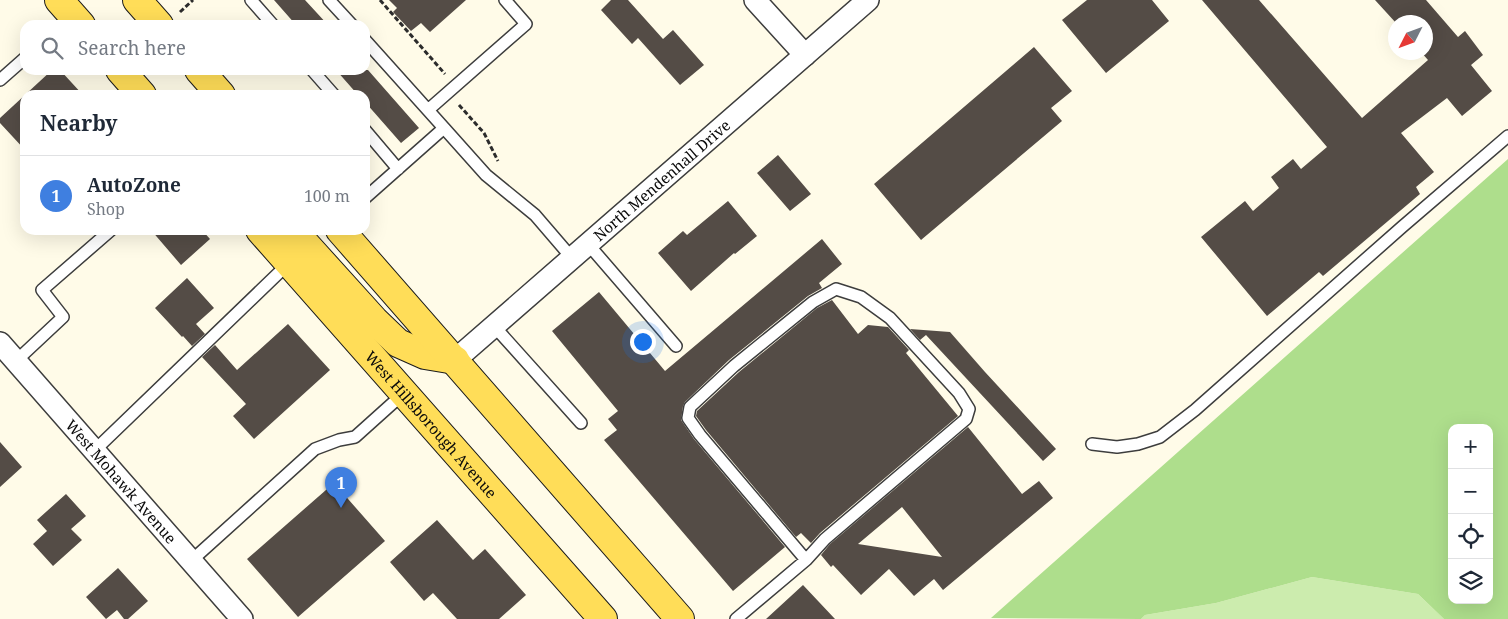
<!DOCTYPE html>
<html lang="en">
<head>
<meta charset="utf-8">
<style>
  body { margin:0; font-family:"Noto Serif",serif; background:#f6f6f7; color:#1f2937 }
  .controls { position:absolute; right:15px; bottom:15px; display:grid; overflow:hidden; border-radius:10px; box-shadow:0 5px 20px #0002 }
  .controls button { width:45px; height:45px; display:grid; place-items:center; padding:0; border:0; border-bottom:1px solid #e0e1e3; background:#fff; color:#1f2937; font:25px sans-serif }
  .compass { position:absolute; left:1388px; top:15px; width:45px; height:45px; border-radius:50%; background:#fff; box-shadow:0 5px 20px #0002; rotate:228deg }
  .you { position:absolute; left:642px; top:341px; width:18px; height:18px; margin:-12px; border:4px solid #fff; border-radius:50%; background:#1a73e8; box-shadow:0 0 0 8px #1a73e833 }
  .badge { display:grid; place-items:center; width:32px; height:32px; border-radius:50%; background:#0b8043; color:#fff; font-size:16px; font-weight:700 }
  .pin { position:absolute; translate:-50% -41px; filter:drop-shadow(0 1px 2px #0008) }
  .pin::after { content:''; position:absolute; top:26px; width:18px; height:15px; background:inherit; clip-path:polygon(0 0,100% 0,50% 100%) }
  .list { margin:0; padding:0; list-style:none }
  h2 { display:flex; justify-content:space-between; align-items:center; height:65px; margin:0; padding:0 20px; font-size:21px }
  h2 small { font-size:16px; font-weight:400; color:#747a83 }
  .list li { display:grid; grid-template-columns:32px 1fr auto; gap:15px; align-items:center; box-sizing:border-box; height:80px; padding:0 20px; border-top:1px solid #e0e1e3 }
  .list b { display:block; font-size:19px; white-space:nowrap }
  .list p { margin:0; font-size:16px; white-space:nowrap; color:#747a83 }
  .list em { font-size:16px; font-style:normal; color:#747a83 }
  .icon { flex:none; width:28px; height:28px; fill:none; stroke:currentColor; stroke-width:2; stroke-linecap:round; stroke-linejoin:round }
  .map { position:relative; flex:none; width:1508px; height:619px; overflow:hidden }
  .search { position:absolute; background:#fff; box-shadow:0 5px 20px #0002; left:20px; top:20px; width:350px; height:55px; display:flex; align-items:center; gap:12px; box-sizing:border-box; padding:0 18px; border-radius:15px; color:#747a83; font-size:19px }
  .panel { position:absolute; background:#fff; box-shadow:0 5px 20px #0002; left:20px; top:90px; width:350px; height:145px; border-radius:15px }
  .map>svg:first-child { display:block }
</style>
</head>
<body>
<div class="map">
<svg width="1508" height="619" viewBox="0 0 1508 619">
  <rect width="100%" height="100%" fill="#fffbe8"/>
  <path fill="#ccecae" d="M 1312,577 L 1418,594 L 1444,619 L 1141,619 L 1145,615 L 1216,603 Z"/>
  <path fill="#aede8c" fill-rule="evenodd" d="M 1508,159 L 1508,619 L 1444,619 L 1418,594 L 1312,577 L 1216,603 L 1145,615 L 1141,619 L 991,618 ZM 1452,428 L 1489,428 L 1489,600 L 1452,600 Z"/>
  <path fill="#544c46" fill-rule="evenodd" d="M 274,0 L 305,0 L 328,25 L 296,25 Z
    M 389,0 L 466,0 L 430,32 L 421,23 L 411,31 L 393,12 L 397,8 Z
    M 611,0 L 628,0 L 663,39 L 673,30 L 704,65 L 680,85 L 638,38 L 632,44 L 601,10 Z
    M 1087,0 L 1152,0 L 1169,21 L 1106,73 L 1062,20 Z
    M 1202,0 L 1259,0 L 1362,118 L 1428,60 L 1421,52 L 1426,52 L 1426,22 L 1396,23 L 1375,0 L 1426,0 L 1458,37 L 1465,31 L 1483,55 L 1471,65 L 1492,91 L 1462,116 L 1447,98 L 1401,133 L 1434,172 L 1416,187 L 1420,194 L 1323,276 L 1319,272 L 1267,316 L 1201,237 L 1245,201 L 1253,211 L 1279,188 L 1271,177 L 1293,159 L 1301,169 L 1327,147 Z
    M 1034,47 L 1072,91 L 1051,108 L 1062,121 L 921,240 L 874,184 Z
    M 52,70 L 60,70 L 83,95 L 25,95 L 25,150 L 0,123 L 0,118 Z
    M 336,70 L 368,70 L 419,128 L 401,143 L 365,102 L 365,95 L 358,95 Z
    M 778,155 L 811,194 L 790,211 L 757,173 Z
    M 728,201 L 757,236 L 735,254 L 734,253 L 691,291 L 658,253 L 683,231 L 687,235 Z
    M 151,230 L 202,230 L 210,239 L 181,265 Z
    M 822,239 L 842,264 L 819,283 L 822,288 L 808,296 L 729,360 L 685,402 L 683,406 L 681,420 L 694,439 L 785,547 L 733,591 L 604,440 L 617,430 L 608,419 L 618,411 L 552,331 L 599,292 L 665,371 Z
    M 187,278 L 214,308 L 196,324 L 205,334 L 192,346 L 183,336 L 182,337 L 155,308 Z
    M 832,300 L 858,334 L 868,325 L 888,327 L 909,350 L 906,353 L 958,416 L 820,533 L 811,543 L 801,533 L 796,537 L 706,430 L 696,416 L 697,411 L 739,372 L 817,308 Z
    M 288,324 L 330,370 L 254,439 L 233,416 L 246,404 L 202,357 L 215,345 L 237,370 Z
    M 910,329 L 950,332 L 985,372 L 1056,449 L 1043,461 L 926,335 L 920,340 Z
    M 968,427 L 1022,494 L 1039,481 L 1053,498 L 943,590 L 934,579 L 914,596 L 889,569 L 861,595 L 833,565 L 831,567 L 821,555 L 830,544 ZM 902,507 L 942,557 L 858,544 Z
    M 0,442 L 22,467 L 0,487 Z
    M 334,483 L 385,541 L 298,617 L 247,559 Z
    M 66,494 L 86,516 L 71,529 L 82,540 L 53,566 L 33,544 L 47,531 L 37,520 Z
    M 437,520 L 473,560 L 485,549 L 526,595 L 499,619 L 457,619 L 433,593 L 424,601 L 390,562 Z
    M 118,568 L 148,601 L 128,619 L 124,619 L 117,610 L 106,619 L 86,597 Z
    M 803,585 L 835,619 L 766,619 Z"/>
  <g fill="none" stroke-linecap="round" stroke-linejoin="round">
    <g stroke="#3d3d3d" stroke-width="14">
      <path id="lane" d="M 251,0 L 273,25
        M 329,0 L 352,25
        M 365,40 L 444,128
        M 312,70 L 334,95
        M 0,80 L 25,58
        M 428,110 L 526,24 L 505,0
        M 365,130 L 398,169
        M 365,198 L 444,128 L 486,175 L 535,215 L 572,258
        M 588,244 L 676,346
        M 494,326 L 581,423
        M 16,361 L 63,317 L 42,290 L 111,230
        M 1092,444 L 1117,447 L 1138,444 L 1160,437 L 1195,410 L 1402,227 L 1508,136
        M 94,451 L 289,263
        M 191,561 L 315,449 L 339,440 L 355,437 L 404,393
        M 736,619 L 806,560 L 825,539 L 966,419 L 969,409 L 959,393 L 890,318 L 861,297 L 836,289 L 813,302 L 734,366 L 690,407 L 688,418 L 700,435 L 806,560"/>
    </g>
    <g stroke="#3d3d3d" stroke-width="24">
      <g id="street">
        <path d="M 755,0 L 805,55"/>
        <path id="s1" d="M 0,343 L 242,619"/>
        <path id="s2" d="M 455,360 L 868,0"/>
      </g>
    </g>
    <g stroke="#1b1b1b" stroke-width="30">
      <g id="primary">
        <path d="M 59,0 L 81,25"/>
        <path d="M 137,0 L 159,25"/>
        <path d="M 120,70 L 142,95"/>
        <path d="M 199,70 L 221,95"/>
        <path id="s3" d="M 260,230 L 603,619"/>
        <path d="M 291,230 L 299,237 L 374,320 L 398,343 L 425,355 L 455,360"/>
        <path d="M 340,230 L 680,619"/>
      </g>
    </g>
    <path stroke="#2c2c2c" stroke-width="3" stroke-dasharray="5 2.5" stroke-linecap="butt" d="M 380,0 L 445,74
      M 180,12 L 193,0
      M 459,105 L 484,133 L 498,161"/>
    <use href="#lane" stroke="#fff" stroke-width="11"/>
    <use href="#street" stroke="#fff" stroke-width="21"/>
    <use href="#primary" stroke="#ffdd58" stroke-width="28"/>
  </g>
  <g text-anchor="middle" dominant-baseline="central" stroke-width="5" stroke-linejoin="round" paint-order="stroke">
    <g font-size="15" fill="#0a0a0a" stroke="#fff">
      <text stroke="none"><textPath href="#s2" startOffset="274">North Mendenhall Drive</textPath></text>
      <text stroke="none"><textPath href="#s3" startOffset="259">West Hillsborough Avenue</textPath></text>
      <text stroke="none"><textPath href="#s1" startOffset="184">West Mohawk Avenue</textPath></text>
    </g>
  </g>
</svg>
<div class="controls">
<button>+</button>
<button>−</button>
<button><svg class="icon" aria-label="locate" viewBox="0 0 24 24"><circle cx="12" cy="12" r="6"/><path d="M12 2v4M12 18v4M2 12h4M18 12h4"/></svg></button>
<button><svg class="icon" aria-label="layers" viewBox="0 0 24 24"><path d="M12 4l9 5-9 5-9-5zM3 14l9 5 9-5"/></svg></button>
</div>
<svg class="compass" viewBox="-18 -18 36 36"><path d="M0-13l5 13h-10z" fill="#e53935"/><path d="M0 13l5-13h-10z" fill="#747a83"/></svg>
<div class="you"></div>
<div class="pin badge" style="left:341px;top:508px;background:#3f7fe0">1</div>
<div class="search"><svg class="icon" aria-label="search" viewBox="0 0 24 24"><circle cx="10" cy="10" r="6"/><path d="M15 15l6 6"/></svg>Search here</div>
<section class="panel">
<h2>Nearby<small></small></h2>
<ul class="list">
<li><span class="badge" style="background:#3f7fe0">1</span><div><b>AutoZone</b><p>Shop</p></div><em>100 m</em></li>
</ul>
</section>
</div>
</body>
</html>
